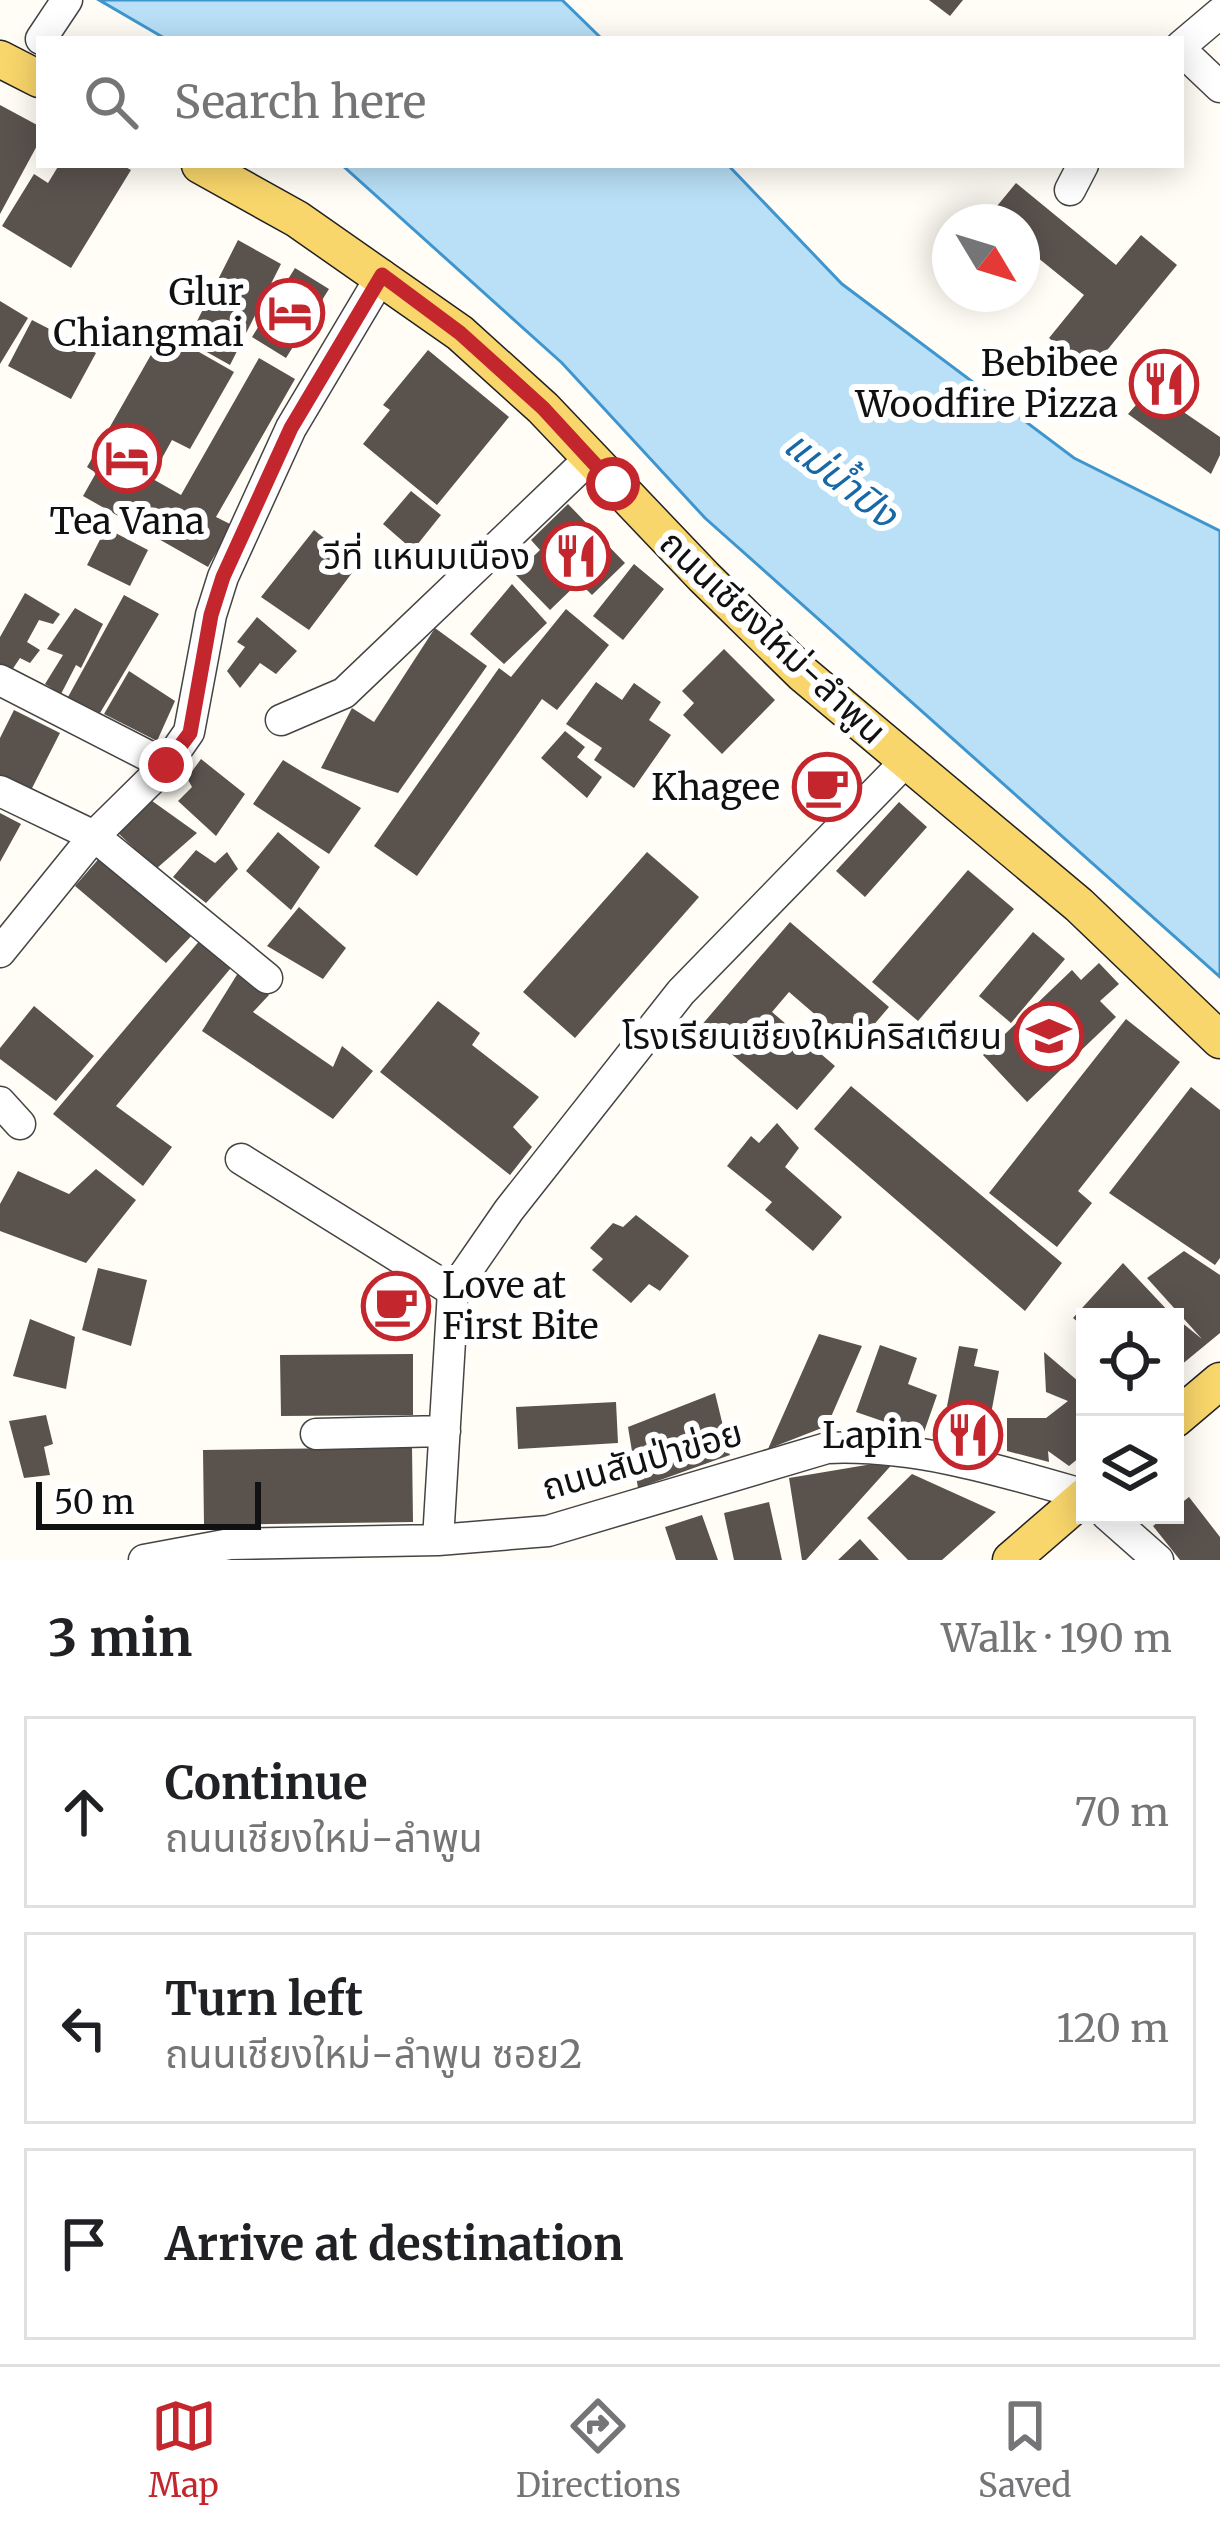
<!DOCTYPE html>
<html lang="en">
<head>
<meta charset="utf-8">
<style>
  body { margin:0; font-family:Merriweather,"Noto Sans Thai",serif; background:#f2f2f2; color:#202124 }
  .controls { position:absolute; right:36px; bottom:36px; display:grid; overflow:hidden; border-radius:0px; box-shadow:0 6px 30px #0003 }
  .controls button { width:108px; height:108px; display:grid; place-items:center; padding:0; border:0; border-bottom:3px solid #e0e0e0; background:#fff; color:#202124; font:60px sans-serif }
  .compass { position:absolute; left:932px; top:204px; width:108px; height:108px; border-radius:50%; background:#fff; box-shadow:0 6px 30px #0003; rotate:128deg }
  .scale { position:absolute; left:36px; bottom:30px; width:225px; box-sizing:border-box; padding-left:12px; border:6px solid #111; border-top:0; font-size:33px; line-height:42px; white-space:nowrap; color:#111; -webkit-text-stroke:9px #fff; paint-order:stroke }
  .stop { position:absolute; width:36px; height:36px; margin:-27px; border:9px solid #c4262e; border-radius:50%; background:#fff }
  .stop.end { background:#c4262e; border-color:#fff; box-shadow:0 3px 12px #0008 }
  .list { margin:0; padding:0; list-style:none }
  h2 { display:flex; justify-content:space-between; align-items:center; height:156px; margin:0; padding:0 48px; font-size:51px }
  h2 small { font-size:39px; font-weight:400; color:#757577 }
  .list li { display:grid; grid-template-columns:78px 1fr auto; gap:36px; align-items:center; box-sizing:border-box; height:192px; margin:0 24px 24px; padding:0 24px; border:3px solid #e0e0e0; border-radius:0px }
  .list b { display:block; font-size:45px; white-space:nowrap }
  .list p { margin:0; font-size:39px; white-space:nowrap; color:#757577 }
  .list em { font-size:39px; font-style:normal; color:#757577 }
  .icon { flex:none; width:66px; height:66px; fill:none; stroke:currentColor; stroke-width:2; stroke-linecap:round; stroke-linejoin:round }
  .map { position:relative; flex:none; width:1220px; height:1560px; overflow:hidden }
  .search { position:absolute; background:#fff; box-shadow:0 6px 30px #0003; left:36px; right:36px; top:36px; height:132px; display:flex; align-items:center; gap:30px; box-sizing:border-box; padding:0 42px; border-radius:0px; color:#757577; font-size:45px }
  .sheet { height:804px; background:#fff }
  nav { display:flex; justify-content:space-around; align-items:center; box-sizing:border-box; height:168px; border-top:3px solid #e0e0e0; background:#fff; font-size:33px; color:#757577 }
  nav a { display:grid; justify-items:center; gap:6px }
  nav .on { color:#c4262e }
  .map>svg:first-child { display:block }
</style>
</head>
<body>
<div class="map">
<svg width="1220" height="1560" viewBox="0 0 1220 1560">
  <rect width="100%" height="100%" fill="#fffdf5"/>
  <path fill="#b9e0f7" stroke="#3f96cf" stroke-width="3" d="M 99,0 L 562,0 L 602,39 L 166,39 Z
    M 342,165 L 728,165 L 842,284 L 1074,458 L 1220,531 L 1220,977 L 705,518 L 562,363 Z"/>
  <path fill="#5a524d" d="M 929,0 L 963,0 L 950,16 Z
    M 0,105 L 39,126 L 39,142 L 0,214 Z
    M 59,165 L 122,165 L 131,170 L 71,268 L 2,226 L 34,174 L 48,183 Z
    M 1016,183 L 1116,265 L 1141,235 L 1177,265 L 1090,371 L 1049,338 L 1084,295 L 1022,245 L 1022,222 L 994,222 L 988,217 Z
    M 238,240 L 281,264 L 230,365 L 187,341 Z
    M 295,268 L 329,289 L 286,358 L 252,337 Z
    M 0,301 L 28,318 L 0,364 Z
    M 32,320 L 96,353 L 71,399 L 8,366 Z
    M 164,332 L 234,372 L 190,449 L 172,440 L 151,478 L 181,495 L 259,358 L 295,379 L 216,517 L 232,525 L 208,567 L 83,496 L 96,473 L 87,467 Z
    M 428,350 L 509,417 L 437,505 L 363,444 L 390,410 L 383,405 Z
    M 1150,389 L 1220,437 L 1220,455 L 1211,474 L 1128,414 Z
    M 411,491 L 441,515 L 413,550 L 383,524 Z
    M 568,504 L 625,563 L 592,595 L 579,582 L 550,610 L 515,574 L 540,550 L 531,540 Z
    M 106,528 L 148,550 L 130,586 L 87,565 Z
    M 314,530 L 358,565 L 309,630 L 261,597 Z
    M 634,564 L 664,589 L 623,640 L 593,616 Z
    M 512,584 L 547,623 L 504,664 L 470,634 Z
    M 25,593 L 60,614 L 53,624 L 39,620 L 27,642 L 40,650 L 30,663 L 20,658 L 12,670 L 0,664 L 0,637 Z
    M 124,595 L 159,614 L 100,713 L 68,697 Z
    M 75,608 L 103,624 L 81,668 L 76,665 L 61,694 L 45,684 L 63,655 L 47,649 Z
    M 566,609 L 609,645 L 557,710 L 542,699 L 417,876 L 374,846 L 499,668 L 511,677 Z
    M 257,617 L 297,651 L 276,674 L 260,663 L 240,688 L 227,671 L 245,647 L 237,642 Z
    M 435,628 L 487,666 L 398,793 L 321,768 L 352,708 L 374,722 Z
    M 724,649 L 775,700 L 722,754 L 683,715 L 694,703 L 682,691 Z
    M 129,671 L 175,701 L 157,741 L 104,714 Z
    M 596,682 L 622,700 L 634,683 L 661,702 L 649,720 L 671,735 L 634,788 L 594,760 L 602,748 L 566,724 Z
    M 14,710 L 60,733 L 26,800 L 0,787 L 0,738 Z
    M 565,731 L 585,747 L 577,757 L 602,777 L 587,798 L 541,758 Z
    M 826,754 L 860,783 L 827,820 L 794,792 Z
    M 201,759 L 245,794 L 216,836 L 178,801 L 192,787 L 187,778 Z
    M 283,760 L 361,808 L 329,854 L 253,804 Z
    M 148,798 L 197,833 L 156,869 L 117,832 Z
    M 899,802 L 927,827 L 865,897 L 836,871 Z
    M 0,813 L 21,824 L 0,862 Z
    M 278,832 L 320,867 L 291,910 L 246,871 Z
    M 196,850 L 215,863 L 227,852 L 238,869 L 206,903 L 173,877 Z
    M 647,852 L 699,897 L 575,1038 L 523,992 Z
    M 102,855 L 195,932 L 166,963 L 75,886 Z
    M 968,870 L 1014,909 L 918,1021 L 872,982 Z
    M 299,907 L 346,948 L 323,979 L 267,946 Z
    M 790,922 L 889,1007 L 854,1048 L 789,992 L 772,1012 L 835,1066 L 797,1110 L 700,1027 Z
    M 1033,932 L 1065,959 L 1011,1023 L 979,996 Z
    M 201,939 L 235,963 L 116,1106 L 172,1147 L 143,1186 L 53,1114 Z
    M 1099,963 L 1119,984 L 1100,1001 L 1116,1017 L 1027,1102 L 983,1055 L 1072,970 L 1081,980 Z
    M 238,973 L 269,995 L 253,1012 L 333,1067 L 342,1046 L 373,1071 L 333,1119 L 202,1031 Z
    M 438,1001 L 480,1033 L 472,1045 L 539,1097 L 513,1127 L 532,1147 L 510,1175 L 380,1072 Z
    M 34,1006 L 94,1056 L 56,1101 L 0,1059 L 0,1048 Z
    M 1126,1019 L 1180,1062 L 1078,1191 L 1092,1203 L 1057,1247 L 989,1193 Z
    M 851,1086 L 1062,1263 L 1025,1311 L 814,1129 Z
    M 1191,1087 L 1220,1110 L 1220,1258 L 1215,1265 L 1109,1193 Z
    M 777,1123 L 799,1148 L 785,1167 L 842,1217 L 813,1251 L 765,1210 L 772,1202 L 727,1166 L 751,1136 L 759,1143 Z
    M 96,1169 L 136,1200 L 86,1263 L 0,1231 L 0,1204 L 18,1171 L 69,1194 Z
    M 636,1215 L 689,1256 L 660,1291 L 649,1284 L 631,1303 L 592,1270 L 603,1259 L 590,1248 L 613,1223 L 623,1227 Z
    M 1184,1251 L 1220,1275 L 1220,1333 L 1175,1370 L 1175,1317 L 1085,1317 L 1085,1328 L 1073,1318 L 1123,1263 L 1170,1313 L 1202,1339 L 1147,1278 Z
    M 98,1268 L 147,1280 L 131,1346 L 82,1330 Z
    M 30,1319 L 75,1337 L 66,1389 L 13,1376 Z
    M 819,1334 L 862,1346 L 827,1426 L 768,1449 Z
    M 880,1345 L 917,1358 L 908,1384 L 937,1395 L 923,1435 L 856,1412 Z
    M 959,1346 L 978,1349 L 974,1366 L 999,1371 L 991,1414 L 947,1406 Z
    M 1044,1352 L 1085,1387 L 1085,1453 L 1069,1466 L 1048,1451 L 1049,1462 L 1007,1451 L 1007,1418 L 1046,1418 L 1068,1401 L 1046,1392 Z
    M 413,1354 L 413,1415 L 281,1416 L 280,1355 Z
    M 715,1393 L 730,1455 L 638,1488 L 628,1427 Z
    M 616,1402 L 618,1443 L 518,1449 L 516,1407 Z
    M 46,1415 L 53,1444 L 44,1447 L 50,1475 L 24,1478 L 9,1421 Z
    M 412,1447 L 413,1522 L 204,1525 L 203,1450 Z
    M 896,1460 L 806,1560 L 802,1560 L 789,1478 Z
    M 912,1474 L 996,1512 L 942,1560 L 908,1560 L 867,1518 Z
    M 1189,1497 L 1220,1537 L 1220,1560 L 1180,1560 L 1153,1526 L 1167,1515 L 1175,1515 L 1175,1508 Z
    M 769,1502 L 782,1560 L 734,1560 L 724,1513 Z
    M 702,1515 L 718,1560 L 676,1560 L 665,1527 Z
    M 860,1539 L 879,1560 L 838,1560 Z"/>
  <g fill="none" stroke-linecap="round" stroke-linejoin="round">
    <g stroke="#444" stroke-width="33">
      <path id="minor" d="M 41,39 L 67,0
        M 1181,46 L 1220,13
        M 1181,50 L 1220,87
        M 1070,190 L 1083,165
        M 0,680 L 166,765
        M 281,720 L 344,693 L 589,459
        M 0,791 L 94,836 L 267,978
        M 0,952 L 94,836 L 166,765 L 189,732 L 211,615 L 223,577 L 291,428 L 382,275
        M 0,1102 L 20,1124
        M 241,1159 L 453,1291
        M 316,1434 L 445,1431
        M 1107,1515 L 1158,1560
        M 438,1540 L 453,1291 L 509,1210 L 681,992 L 906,761
        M 144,1560 L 230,1544 L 438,1540 L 548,1531 L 827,1448 C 915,1444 1002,1471 1085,1495"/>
    </g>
    <g stroke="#222" stroke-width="39">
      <path id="major" d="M 0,59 L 39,79
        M 200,165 L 297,219 L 460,333 L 543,408 L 704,577 L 803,674 L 1079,905 L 1220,1040
        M 1175,1419 L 1220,1381
        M 1011,1560 L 1085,1496"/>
    </g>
    <use href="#minor" stroke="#fff" stroke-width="30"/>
    <use href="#major" stroke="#f9d66b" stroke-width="36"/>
  </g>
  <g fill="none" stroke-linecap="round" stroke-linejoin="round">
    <path stroke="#c4262e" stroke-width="15" d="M 166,765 L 190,733 L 211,615 L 223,577 L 291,428 L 382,275 L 460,333 L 543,408 L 613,484"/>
  </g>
  <defs>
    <g id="hotel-ring" transform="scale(3.45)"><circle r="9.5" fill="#fff" stroke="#c4262e" stroke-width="1.5"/><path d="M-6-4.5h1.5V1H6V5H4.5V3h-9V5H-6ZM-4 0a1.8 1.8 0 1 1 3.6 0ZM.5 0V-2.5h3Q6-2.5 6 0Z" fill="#c4262e"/></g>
    <g id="restaurant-ring" transform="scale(3.45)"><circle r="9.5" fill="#fff" stroke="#c4262e" stroke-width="1.5"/><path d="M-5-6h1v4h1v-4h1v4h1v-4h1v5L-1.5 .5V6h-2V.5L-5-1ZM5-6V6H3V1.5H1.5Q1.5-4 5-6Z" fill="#c4262e"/></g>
    <g id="cafe-ring" transform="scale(3.45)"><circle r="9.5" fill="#fff" stroke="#c4262e" stroke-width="1.5"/><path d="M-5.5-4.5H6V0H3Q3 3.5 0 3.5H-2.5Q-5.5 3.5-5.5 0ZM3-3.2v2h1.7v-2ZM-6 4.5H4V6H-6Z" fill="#c4262e"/></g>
    <g id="school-ring" transform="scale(3.45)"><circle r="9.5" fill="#fff" stroke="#c4262e" stroke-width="1.5"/><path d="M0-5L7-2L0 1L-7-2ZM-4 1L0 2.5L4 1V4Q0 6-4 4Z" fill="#c4262e"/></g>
  </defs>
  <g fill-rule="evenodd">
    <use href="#hotel-ring" x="290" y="313"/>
    <use href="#restaurant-ring" x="1164" y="384"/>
    <use href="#hotel-ring" x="127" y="458"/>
    <use href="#restaurant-ring" x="576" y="556"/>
    <use href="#cafe-ring" x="827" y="787"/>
    <use href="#school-ring" x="1049" y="1036"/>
    <use href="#cafe-ring" x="396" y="1306"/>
    <use href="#restaurant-ring" x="968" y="1435"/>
  </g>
  <g text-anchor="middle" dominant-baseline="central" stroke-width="12" stroke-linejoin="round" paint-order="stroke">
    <g font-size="36" fill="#111" stroke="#fff" text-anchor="end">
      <text x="244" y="292">Glur<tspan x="244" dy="41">Chiangmai</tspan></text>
      <text x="1118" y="363">Bebibee<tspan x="1118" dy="41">Woodfire Pizza</tspan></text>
      <text x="127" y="521" text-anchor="middle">Tea Vana</text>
      <text x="530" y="556">วีที่ แหนมเนือง</text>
      <text x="780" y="787">Khagee</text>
      <text x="1002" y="1036">โรงเรียนเชียงใหม่คริสเตียน</text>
      <text x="442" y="1285" text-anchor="start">Love at<tspan x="442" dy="41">First Bite</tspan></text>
      <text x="922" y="1435">Lapin</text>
    </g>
    <g font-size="36" fill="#111" stroke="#fff">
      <text transform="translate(773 637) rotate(43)">ถนนเชียงใหม่-ลำพูน</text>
      <text transform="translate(642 1460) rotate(-16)">ถนนสันป่าข่อย</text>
    </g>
    <g font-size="39" font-style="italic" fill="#1768a6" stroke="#fff">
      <text transform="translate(841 479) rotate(38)">แม่น้ำปิง</text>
    </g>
  </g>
</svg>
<div class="controls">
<button><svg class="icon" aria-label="locate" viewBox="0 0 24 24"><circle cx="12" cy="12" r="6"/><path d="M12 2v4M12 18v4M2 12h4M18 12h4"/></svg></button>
<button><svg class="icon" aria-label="layers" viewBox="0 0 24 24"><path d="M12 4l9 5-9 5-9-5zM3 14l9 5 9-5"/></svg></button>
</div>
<svg class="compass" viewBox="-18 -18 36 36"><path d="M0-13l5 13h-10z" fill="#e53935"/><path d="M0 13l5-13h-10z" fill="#757577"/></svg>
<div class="scale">50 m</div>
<div class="stop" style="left:613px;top:484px"></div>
<div class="stop end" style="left:166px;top:765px"></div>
<div class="search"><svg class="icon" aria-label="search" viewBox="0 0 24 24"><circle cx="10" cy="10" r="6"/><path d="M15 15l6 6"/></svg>Search here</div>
</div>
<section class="sheet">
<h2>3 min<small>Walk · 190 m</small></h2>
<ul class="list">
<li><svg class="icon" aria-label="ahead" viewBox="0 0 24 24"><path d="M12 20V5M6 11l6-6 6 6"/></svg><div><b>Continue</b><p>ถนนเชียงใหม่-ลำพูน</p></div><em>70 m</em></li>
<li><svg class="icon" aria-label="left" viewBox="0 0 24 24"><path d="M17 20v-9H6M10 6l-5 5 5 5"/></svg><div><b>Turn left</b><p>ถนนเชียงใหม่-ลำพูน ซอย2</p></div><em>120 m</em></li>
<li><svg class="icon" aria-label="arrive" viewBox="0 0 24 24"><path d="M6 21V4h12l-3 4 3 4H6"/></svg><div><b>Arrive at destination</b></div></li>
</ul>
</section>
<nav>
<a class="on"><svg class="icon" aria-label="map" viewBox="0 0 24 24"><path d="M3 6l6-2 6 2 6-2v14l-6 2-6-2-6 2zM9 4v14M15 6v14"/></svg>Map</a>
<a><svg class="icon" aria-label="directions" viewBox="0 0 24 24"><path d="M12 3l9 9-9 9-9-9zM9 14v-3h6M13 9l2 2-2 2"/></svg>Directions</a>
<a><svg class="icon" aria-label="saved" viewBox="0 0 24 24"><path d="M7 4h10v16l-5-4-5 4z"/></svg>Saved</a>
</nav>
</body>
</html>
